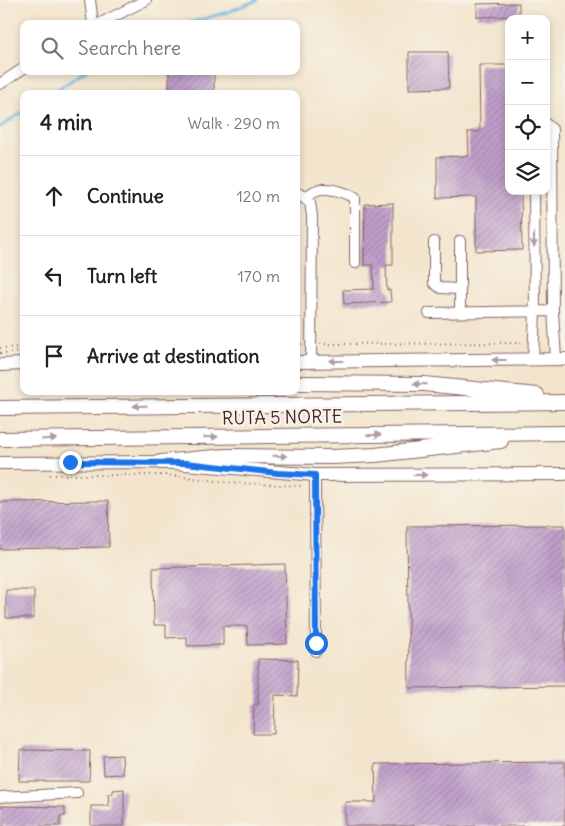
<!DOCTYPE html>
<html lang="en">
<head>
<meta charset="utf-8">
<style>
  body { margin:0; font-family:Delius,sans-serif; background:#f2f2f2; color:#222 }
  .controls { position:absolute; right:15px; top:15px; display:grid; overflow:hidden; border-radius:10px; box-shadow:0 2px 8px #0003 }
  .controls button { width:45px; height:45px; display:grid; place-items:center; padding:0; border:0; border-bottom:1px solid #e0e0e0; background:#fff; color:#222; font:25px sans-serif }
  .stop { position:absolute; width:15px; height:15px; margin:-11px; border:4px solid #1a73e8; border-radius:50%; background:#fff }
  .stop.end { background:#1a73e8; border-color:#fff; box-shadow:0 1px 5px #0008 }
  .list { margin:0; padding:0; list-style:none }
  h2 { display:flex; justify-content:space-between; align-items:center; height:65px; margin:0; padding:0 20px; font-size:21px }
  h2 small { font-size:16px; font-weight:400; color:#767676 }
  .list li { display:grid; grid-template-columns:32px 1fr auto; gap:15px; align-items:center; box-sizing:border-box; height:80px; padding:0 20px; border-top:1px solid #e0e0e0 }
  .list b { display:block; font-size:19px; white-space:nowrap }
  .list em { font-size:16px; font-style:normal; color:#767676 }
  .icon { flex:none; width:28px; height:28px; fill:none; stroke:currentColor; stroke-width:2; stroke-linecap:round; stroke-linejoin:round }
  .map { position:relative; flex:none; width:565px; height:826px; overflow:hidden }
  .search { position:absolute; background:#fff; box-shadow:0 2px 8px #0003; left:20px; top:20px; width:280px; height:55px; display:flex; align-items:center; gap:12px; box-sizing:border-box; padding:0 18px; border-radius:10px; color:#767676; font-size:19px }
  .panel { position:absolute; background:#fff; box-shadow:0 2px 8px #0003; left:20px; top:90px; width:280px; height:305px; border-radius:10px }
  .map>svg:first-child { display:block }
</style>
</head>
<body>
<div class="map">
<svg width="565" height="826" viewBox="0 0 565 826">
  <defs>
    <pattern id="building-hatch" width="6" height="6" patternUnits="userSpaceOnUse" patternTransform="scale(1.25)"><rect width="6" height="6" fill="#bf9fcb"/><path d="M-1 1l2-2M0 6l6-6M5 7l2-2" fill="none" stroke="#9d81a5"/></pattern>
  </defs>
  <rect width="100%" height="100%" fill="#f7f3e8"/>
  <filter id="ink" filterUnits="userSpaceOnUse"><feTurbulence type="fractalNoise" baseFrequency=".02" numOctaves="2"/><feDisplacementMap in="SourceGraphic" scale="10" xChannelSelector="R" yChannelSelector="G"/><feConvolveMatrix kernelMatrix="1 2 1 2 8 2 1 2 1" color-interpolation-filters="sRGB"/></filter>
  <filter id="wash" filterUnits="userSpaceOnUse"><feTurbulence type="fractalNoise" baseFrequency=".0096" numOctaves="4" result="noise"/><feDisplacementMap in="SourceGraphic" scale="20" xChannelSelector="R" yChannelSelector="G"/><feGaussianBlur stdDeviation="1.12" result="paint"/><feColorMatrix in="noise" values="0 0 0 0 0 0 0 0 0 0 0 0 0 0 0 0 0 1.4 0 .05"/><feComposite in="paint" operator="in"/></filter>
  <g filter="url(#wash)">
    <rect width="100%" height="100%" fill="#f3e5cd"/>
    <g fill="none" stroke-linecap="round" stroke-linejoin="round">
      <path stroke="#6cb3e3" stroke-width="3" d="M 185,24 L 228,12 L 257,0
        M 50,94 L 86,71
        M 0,127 L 24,111"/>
    </g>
    <g id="blocks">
      <path fill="url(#building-hatch)" d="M 519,3 L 519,16 L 477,17 L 477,4 Z
        M 409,52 L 448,52 L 449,88 L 409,89 Z
        M 479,65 L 509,65 L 509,191 L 521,191 L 522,250 L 476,251 L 476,197 L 437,198 L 437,157 L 469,156 L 468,132 L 480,132 Z
        M 169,71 L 214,71 L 214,94 L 169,94 Z
        M 393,203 L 393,265 L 386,265 L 387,290 L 390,290 L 391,302 L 344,304 L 343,290 L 374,289 L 373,265 L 364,265 L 365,204 Z
        M 108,501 L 109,547 L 0,549 L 0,502 Z
        M 565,525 L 565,686 L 409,688 L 407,526 Z
        M 285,564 L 287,644 L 248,645 L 247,626 L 223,626 L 223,645 L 187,646 L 187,637 L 166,638 L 166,625 L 154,625 L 153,568 Z
        M 6,590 L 34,590 L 34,618 L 6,618 Z
        M 258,659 L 298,660 L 297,696 L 275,695 L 274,734 L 253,734 L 254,704 L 258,704 Z
        M 20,750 L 90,751 L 89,781 L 19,781 Z
        M 122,755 L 123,774 L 104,775 L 103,756 Z
        M 565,762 L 565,826 L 345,826 L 345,802 L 376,802 L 375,764 Z
        M 124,789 L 124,826 L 91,826 L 91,806 L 109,806 L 108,794 L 113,794 L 113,790 Z
        M 0,806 L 65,807 L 65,816 L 60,816 L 60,826 L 0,826 Z"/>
    </g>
  </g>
  <g filter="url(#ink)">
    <use href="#blocks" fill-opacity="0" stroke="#856464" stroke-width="1"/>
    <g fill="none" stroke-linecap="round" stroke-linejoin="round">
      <g stroke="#856464" stroke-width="12">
        <path id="minor" d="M 90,0 L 93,24
          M 99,24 L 146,0
          M 0,84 L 24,68
          M 546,124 L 552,129 L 553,311 L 556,359
          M 296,194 L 300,194 L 310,202 L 312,216 L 311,362
          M 305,198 C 308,196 312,192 315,191 C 325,186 346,192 355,198 L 355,263
          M 434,242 L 434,283 L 441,288 L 459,289
          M 460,312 L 460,241
          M 429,313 L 553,311
          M 533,360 L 535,311 L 534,191
          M 315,475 L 316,651
          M 0,797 L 77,793"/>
      </g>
      <g stroke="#856464" stroke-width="14">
        <path id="major" d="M 296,362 L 565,359
          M 0,365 L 24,364
          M 0,463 L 161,462 L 315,475 L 565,474"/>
      </g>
      <g stroke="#856464" stroke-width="16">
        <path id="highway" d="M 296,383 L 424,384 L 537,395
          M 0,408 L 565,402
          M 0,439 L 565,433
          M 161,462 L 226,456 L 332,457 L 375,455 L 501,441"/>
      </g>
      <path stroke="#856464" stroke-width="2" stroke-dasharray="1 4" stroke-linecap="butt" d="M 296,344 L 303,344
        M 320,344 L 525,343
        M 0,348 L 24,347
        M 0,353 L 24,352
        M 50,475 L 166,475 L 235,483 L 303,486"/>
      <use href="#minor" stroke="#fff" stroke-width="10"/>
      <use href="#major" stroke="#fff" stroke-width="12"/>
      <use href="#highway" stroke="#fff" stroke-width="14"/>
    </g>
    <defs><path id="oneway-solid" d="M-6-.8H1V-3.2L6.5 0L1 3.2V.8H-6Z" transform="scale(1.25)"/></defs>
    <g fill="#ae9aa0">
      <use href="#oneway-solid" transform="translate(534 240) rotate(90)"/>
      <use href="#oneway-solid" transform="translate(499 360) rotate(180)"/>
      <use href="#oneway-solid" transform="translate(336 361) rotate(180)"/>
      <use href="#oneway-solid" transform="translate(420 384) rotate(-178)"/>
      <use href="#oneway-solid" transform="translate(140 406) rotate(179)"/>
      <use href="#oneway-solid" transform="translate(374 435) rotate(-1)"/>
      <use href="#oneway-solid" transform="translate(211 437) rotate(-1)"/>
      <use href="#oneway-solid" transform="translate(49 439) rotate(-1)"/>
      <use href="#oneway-solid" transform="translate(280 456) rotate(1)"/>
      <use href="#oneway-solid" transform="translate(420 475)"/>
    </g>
  </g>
  <g fill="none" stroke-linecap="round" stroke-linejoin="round" filter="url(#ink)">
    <path stroke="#1a73e8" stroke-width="6" d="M 70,462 L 185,463 L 278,473 L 315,475 L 316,643"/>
  </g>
  <g text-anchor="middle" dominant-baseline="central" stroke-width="5" stroke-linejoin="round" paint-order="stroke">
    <g font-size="18" fill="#4a1f2b" stroke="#f7f3e8">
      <text transform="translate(282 417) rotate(-1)">RUTA 5 NORTE</text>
    </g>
  </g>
</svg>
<div class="controls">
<button>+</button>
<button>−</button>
<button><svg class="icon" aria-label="locate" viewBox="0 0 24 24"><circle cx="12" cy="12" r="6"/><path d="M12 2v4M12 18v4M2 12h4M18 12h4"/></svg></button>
<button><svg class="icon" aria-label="layers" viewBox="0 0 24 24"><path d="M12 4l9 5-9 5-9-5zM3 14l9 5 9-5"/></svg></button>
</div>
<div class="stop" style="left:316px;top:643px"></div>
<div class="stop end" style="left:70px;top:462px"></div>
<div class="search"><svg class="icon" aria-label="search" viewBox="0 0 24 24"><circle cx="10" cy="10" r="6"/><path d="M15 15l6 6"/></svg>Search here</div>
<section class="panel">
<h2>4 min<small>Walk · 290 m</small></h2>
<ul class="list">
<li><svg class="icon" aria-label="ahead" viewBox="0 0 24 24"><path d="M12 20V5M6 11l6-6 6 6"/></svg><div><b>Continue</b></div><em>120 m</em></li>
<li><svg class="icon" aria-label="left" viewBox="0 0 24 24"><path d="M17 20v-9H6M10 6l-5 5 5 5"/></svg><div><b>Turn left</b></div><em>170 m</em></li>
<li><svg class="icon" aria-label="arrive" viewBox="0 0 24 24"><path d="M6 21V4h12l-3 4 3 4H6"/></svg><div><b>Arrive at destination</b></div></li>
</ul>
</section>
</div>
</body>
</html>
